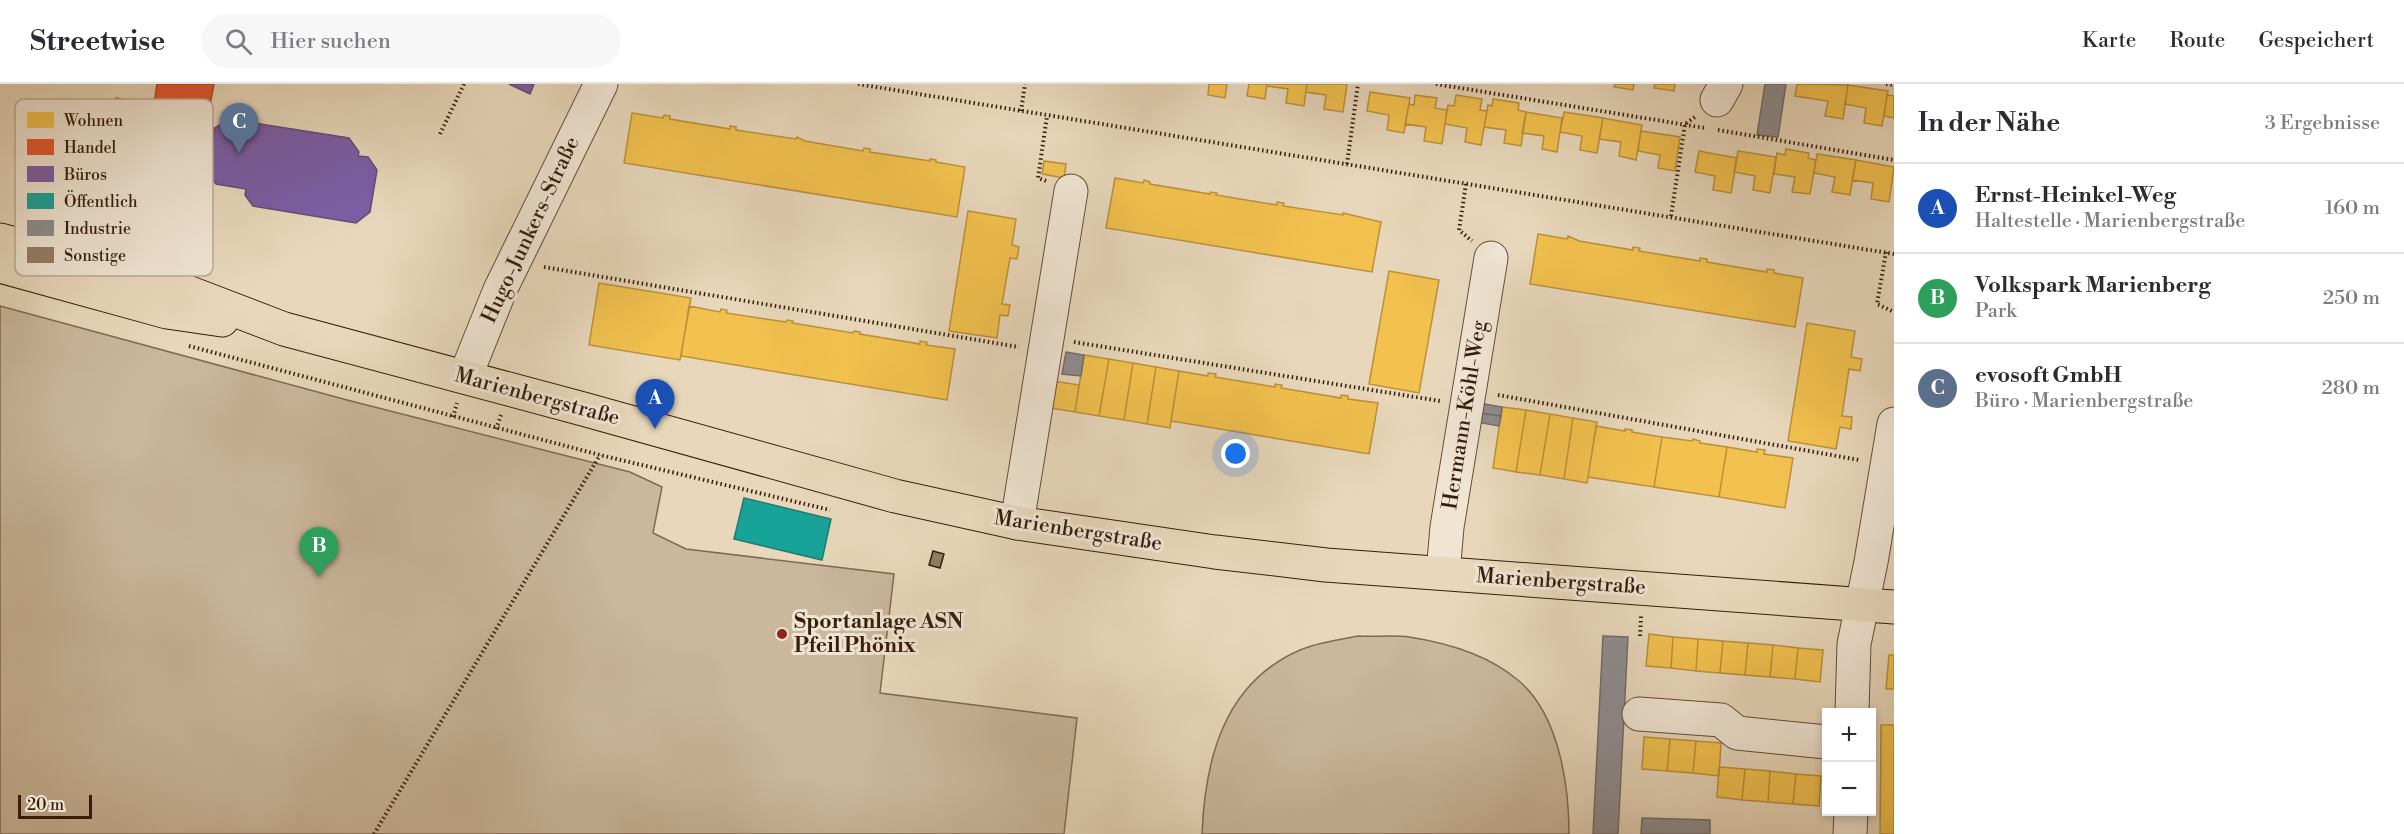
<!DOCTYPE html>
<html lang="de">
<head>
<meta charset="utf-8">
<style>
  body { margin:0; font-family:"Libre Bodoni",serif; background:#f7f7f7; color:#2b2b33 }
  .controls { position:absolute; right:18px; bottom:18px; display:grid; overflow:hidden; border-radius:0px; box-shadow:0 3px 9px #0003 }
  .controls button { width:54px; height:54px; display:grid; place-items:center; padding:0; border:0; border-bottom:2px solid #e1e1e2; background:#fff; color:#2b2b33; font:30px sans-serif }
  .scale { position:absolute; left:18px; bottom:15px; width:74px; box-sizing:border-box; padding-left:6px; border:3px solid #371d0c; border-top:0; font-size:16px; line-height:21px; white-space:nowrap; color:#371d0c; -webkit-text-stroke:4px #f0e5d3; paint-order:stroke }
  .you { position:absolute; left:1236px; top:370px; width:21px; height:21px; margin:-15px; border:4px solid #fff; border-radius:50%; background:#1a73e8; box-shadow:0 0 0 9px #1a73e833 }
  .badge { display:grid; place-items:center; width:39px; height:39px; border-radius:50%; background:#db2777; color:#fff; font-size:20px; font-weight:700 }
  .pin { position:absolute; translate:-50% -50px; filter:drop-shadow(0 2px 3px #0008) }
  .pin::after { content:''; position:absolute; top:32px; width:21px; height:18px; background:inherit; clip-path:polygon(0 0,100% 0,50% 100%) }
  .list { margin:0; padding:0; list-style:none }
  h2 { display:flex; justify-content:space-between; align-items:center; height:78px; margin:0; padding:0 24px; font-size:26px }
  h2 small { font-size:20px; font-weight:400; color:#7c7c81 }
  .list li { display:grid; grid-template-columns:39px 1fr auto; gap:18px; align-items:center; box-sizing:border-box; height:90px; padding:0 24px; border-top:2px solid #e1e1e2 }
  .list b { display:block; font-size:22px; white-space:nowrap }
  .list p { margin:0; font-size:20px; white-space:nowrap; color:#7c7c81 }
  .list em { font-size:20px; font-style:normal; color:#7c7c81 }
  .icon { flex:none; width:33px; height:33px; fill:none; stroke:currentColor; stroke-width:2; stroke-linecap:round; stroke-linejoin:round }
  .map { position:relative; flex:none; width:1894px; height:750px; overflow:hidden }
  header { display:flex; align-items:center; gap:36px; box-sizing:border-box; height:84px; padding:0 30px; background:#fff; border-bottom:2px solid #e1e1e2 }
  header strong { font-size:28px }
  nav { display:flex; gap:33px; margin-inline-start:auto; font-size:21px }
  .search { width:420px; height:54px; background:#f7f7f7; display:flex; align-items:center; gap:15px; box-sizing:border-box; padding:0 21px; border-radius:33px; color:#7c7c81; font-size:22px }
  main { display:flex }
  aside { flex:1; background:#fff }
  .map>svg:first-child { display:block }
</style>
</head>
<body>
<header>
<strong>Streetwise</strong>
<div class="search"><svg class="icon" aria-label="search" viewBox="0 0 24 24"><circle cx="10" cy="10" r="6"/><path d="M15 15l6 6"/></svg>Hier suchen</div>
<nav><a>Karte</a><a>Route</a><a>Gespeichert</a></nav>
</header>
<main>
<div class="map">
<svg width="1894" height="750" viewBox="0 0 1894 750">
  <rect width="100%" height="100%" fill="#e8d7bb"/>
  <filter id="stains"><feTurbulence type="fractalNoise" baseFrequency=".00333" numOctaves="4"/><feColorMatrix values="0 0 0 0 .2 0 0 0 0 .09 0 0 0 0 .02 0 0 0 .5 -.17"/></filter>
  <radialGradient id="worn" r=".72"><stop offset=".6" stop-color="#630" stop-opacity="0"/><stop offset="1" stop-color="#630" stop-opacity=".3"/></radialGradient>
  <path fill="#cab79d" stroke="#806a54" stroke-width="1.5" d="M 0,222 L 347,316 L 630,388 L 662,403 L 653,449 L 686,465 L 894,490 L 880,609 L 1077,634 L 1064,750 L 0,750 Z
    M 1358,552 C 1375,553 1393,551 1409,553 C 1448,559 1489,571 1519,597 C 1559,631 1569,701 1569,750 L 1202,750 C 1205,675 1224,599 1300,566 C 1318,558 1339,556 1358,552 Z"/>
  <path fill="#f2c14e" stroke="#ba903a" stroke-width="1.5" d="M 1209,0 L 1227,0 L 1225,14 L 1208,11 Z
    M 1249,0 L 1267,0 L 1265,15 L 1247,12 Z
    M 1267,0 L 1307,0 L 1304,22 L 1286,19 L 1288,5 L 1267,2 Z
    M 1307,0 L 1347,0 L 1343,28 L 1324,25 L 1326,11 L 1306,8 Z
    M 1615,0 L 1634,0 L 1633,6 L 1614,3 Z
    M 1655,0 L 1675,0 L 1674,7 L 1654,4 Z
    M 1797,0 L 1848,1 L 1843,35 L 1825,32 L 1828,17 L 1795,12 Z
    M 1848,1 L 1888,7 L 1882,42 L 1864,39 L 1866,24 L 1845,20 Z
    M 1370,8 L 1410,14 L 1404,49 L 1387,46 L 1389,31 L 1367,27 Z
    M 1415,11 L 1437,14 L 1435,24 L 1447,26 L 1442,60 L 1424,57 L 1426,43 L 1405,40 L 1409,20 L 1414,21 Z
    M 1456,11 L 1482,15 L 1480,26 L 1487,27 L 1481,61 L 1465,58 L 1467,44 L 1445,40 L 1448,21 L 1454,22 Z
    M 1887,11 L 1894,12 L 1894,34 L 1884,32 Z
    M 1493,15 L 1519,19 L 1518,26 L 1526,28 L 1521,62 L 1504,59 L 1506,46 L 1484,43 L 1488,21 L 1492,22 Z
    M 1526,28 L 1562,34 L 1557,68 L 1542,65 L 1544,52 L 1522,49 Z
    M 1564,28 L 1603,34 L 1597,69 L 1580,66 L 1582,52 L 1560,48 Z
    M 632,29 L 663,34 L 664,31 L 670,32 L 670,35 L 730,45 L 730,42 L 736,43 L 736,46 L 796,55 L 797,53 L 805,57 L 863,67 L 864,64 L 870,65 L 870,68 L 930,77 L 930,75 L 936,76 L 936,78 L 965,83 L 957,133 L 624,79 Z
    M 1603,34 L 1642,41 L 1636,76 L 1619,72 L 1621,58 L 1599,55 Z
    M 1641,47 L 1680,53 L 1675,87 L 1658,84 L 1660,71 L 1638,67 Z
    M 1786,65 L 1809,69 L 1808,74 L 1816,76 L 1810,110 L 1792,108 L 1795,93 L 1774,90 L 1777,69 L 1785,71 Z
    M 1699,67 L 1737,74 L 1731,109 L 1713,106 L 1715,92 L 1695,88 Z
    M 1738,67 L 1776,73 L 1770,109 L 1753,106 L 1755,92 L 1734,88 Z
    M 1817,70 L 1856,76 L 1850,111 L 1832,108 L 1835,93 L 1814,89 Z
    M 1856,76 L 1894,83 L 1889,118 L 1871,115 L 1873,99 L 1852,96 Z
    M 1044,77 L 1066,80 L 1064,94 L 1042,90 Z
    M 1115,94 L 1143,99 L 1144,96 L 1150,98 L 1150,100 L 1210,110 L 1210,108 L 1217,109 L 1216,111 L 1277,121 L 1277,118 L 1284,119 L 1283,122 L 1343,131 L 1343,129 L 1381,138 L 1372,188 L 1106,144 Z
    M 968,127 L 1016,135 L 1012,161 L 1019,163 L 1017,175 L 1010,174 L 1002,220 L 1010,221 L 1008,232 L 1000,231 L 997,254 L 949,247 Z
    M 1538,150 L 1567,155 L 1568,152 L 1579,157 L 1633,166 L 1633,163 L 1640,164 L 1639,167 L 1700,177 L 1700,174 L 1707,175 L 1707,178 L 1767,188 L 1767,185 L 1774,186 L 1774,189 L 1803,194 L 1795,243 L 1530,200 Z
    M 1389,187 L 1439,196 L 1419,309 L 1369,300 Z
    M 599,199 L 691,214 L 680,276 L 589,261 Z
    M 689,222 L 720,228 L 721,225 L 727,226 L 726,229 L 786,238 L 787,236 L 793,237 L 792,239 L 853,249 L 854,247 L 860,248 L 860,250 L 920,260 L 920,257 L 927,258 L 926,261 L 955,265 L 947,316 L 681,272 Z
    M 1807,239 L 1855,247 L 1851,273 L 1862,275 L 1860,287 L 1849,285 L 1842,332 L 1852,333 L 1851,345 L 1840,343 L 1836,365 L 1788,357 Z
    M 1084,271 L 1109,275 L 1099,332 L 1075,328 Z
    M 1109,275 L 1133,279 L 1124,336 L 1099,332 Z
    M 1133,279 L 1156,283 L 1147,340 L 1124,336 Z
    M 1156,283 L 1179,287 L 1170,344 L 1147,340 Z
    M 1179,287 L 1208,292 L 1208,289 L 1216,290 L 1215,293 L 1275,303 L 1275,300 L 1282,301 L 1281,304 L 1341,314 L 1341,311 L 1348,312 L 1348,315 L 1378,319 L 1369,370 L 1171,337 Z
    M 1054,297 L 1079,301 L 1075,328 L 1050,324 Z
    M 1502,323 L 1526,326 L 1516,388 L 1493,384 Z
    M 1526,326 L 1550,330 L 1540,391 L 1516,388 Z
    M 1550,330 L 1573,334 L 1564,395 L 1540,391 Z
    M 1573,334 L 1597,338 L 1587,399 L 1564,395 Z
    M 1596,342 L 1625,347 L 1625,345 L 1632,346 L 1632,348 L 1662,353 L 1654,403 L 1588,393 Z
    M 1662,353 L 1692,357 L 1693,355 L 1700,357 L 1700,359 L 1727,363 L 1719,413 L 1654,403 Z
    M 1727,363 L 1757,368 L 1757,365 L 1765,366 L 1764,370 L 1793,374 L 1785,424 L 1719,413 Z
    M 1649,550 L 1673,553 L 1671,584 L 1646,582 Z
    M 1673,553 L 1698,555 L 1696,587 L 1671,584 Z
    M 1698,555 L 1723,557 L 1720,589 L 1696,587 Z
    M 1723,557 L 1748,559 L 1745,591 L 1720,589 Z
    M 1748,559 L 1773,561 L 1770,593 L 1745,591 Z
    M 1773,561 L 1798,564 L 1795,595 L 1770,593 Z
    M 1798,564 L 1823,566 L 1820,598 L 1795,595 Z
    M 1889,571 L 1894,571 L 1894,605 L 1886,605 Z
    M 1881,641 L 1894,641 L 1894,750 L 1880,750 Z
    M 1644,653 L 1670,655 L 1667,687 L 1642,685 Z
    M 1670,655 L 1696,657 L 1693,689 L 1667,687 Z
    M 1696,657 L 1721,659 L 1719,692 L 1693,689 Z
    M 1719,683 L 1745,685 L 1742,716 L 1717,713 Z
    M 1745,685 L 1770,687 L 1768,718 L 1742,716 Z
    M 1770,687 L 1796,690 L 1793,720 L 1768,718 Z
    M 1796,690 L 1821,692 L 1819,722 L 1793,720 Z"/>
  <path fill="#e4572e" stroke="#b04624" stroke-width="1.5" d="M 157,0 L 214,0 L 206,42 L 215,44 L 207,87 L 191,99 L 107,87 L 95,71 L 99,33 L 115,24 L 116,14 L 154,20 Z"/>
  <path fill="#7b5ea7" stroke="#674a78" stroke-width="1.5" d="M 509,0 L 534,0 L 530,10 Z
    M 228,35 L 349,54 L 359,68 L 358,72 L 368,73 L 377,86 L 370,128 L 356,139 L 253,122 L 245,111 L 246,105 L 216,100 L 207,87 L 215,44 Z"/>
  <path fill="#17a398" stroke="#217b6e" stroke-width="1.5" d="M 744,414 L 831,435 L 822,476 L 734,455 Z"/>
  <path fill="#8d8d92" stroke="#736b6a" stroke-width="1.5" d="M 1765,0 L 1786,0 L 1778,53 L 1757,51 Z
    M 1066,268 L 1084,271 L 1081,292 L 1062,290 Z
    M 1479,319 L 1502,323 L 1501,332 L 1478,329 Z
    M 1478,329 L 1501,332 L 1499,342 L 1476,338 Z
    M 1603,552 L 1628,553 L 1618,750 L 1593,750 Z
    M 1642,734 L 1710,736 L 1710,750 L 1641,750 Z"/>
  <path fill="#937e67" stroke="#371d0c" stroke-width="1.5" d="M 933,467 L 944,470 L 940,484 L 929,481 Z"/>
  <g fill="none" stroke-linecap="round" stroke-linejoin="round">
    <g stroke="#634c38" stroke-width="35">
      <path id="minor" d="M 1717,16 L 1726,0
        M 465,293 L 500,206 L 601,0
        M 1017,439 L 1071,107
        M 1443,489 L 1447,443 L 1491,174
        M 1852,628 L 1854,560 L 1871,478 L 1894,340
        M 1639,630 L 1721,636 L 1737,649 L 1826,658
        M 1850,750 L 1851,728"/>
    </g>
    <g stroke="#371d0c" stroke-width="35">
      <path id="major" d="M 0,156 L 177,204 L 284,245 L 583,325 L 895,412 L 1017,439 L 1215,468 L 1326,481 L 1894,523
        M 0,182 L 167,228 L 222,236"/>
    </g>
    <path stroke="#371d0c" stroke-width="4" stroke-dasharray="1.5 3" stroke-linecap="butt" d="M 858,0 L 1894,170
      M 1436,0 L 1705,44
      M 1886,0 L 1894,1
      M 1021,27 L 1025,0
      M 1718,46 L 1894,76
      M 440,50 L 464,0
      M 1347,80 L 1358,0
      M 1046,97 L 1038,94 L 1047,32
      M 1466,100 L 1459,146 L 1472,157
      M 1671,132 L 1685,40 L 1695,33
      M 1886,168 L 1877,220 L 1894,228
      M 544,183 L 1019,263
      M 1074,258 L 1440,317
      M 189,262 L 600,371 L 830,426
      M 1498,311 L 1859,376
      M 453,333 L 457,319
      M 496,345 L 501,331
      M 1640,552 L 1641,532
      M 374,750 L 600,371"/>
    <use href="#minor" stroke="#f0e5d3" stroke-width="33"/>
    <use href="#major" stroke="#e8d7bb" stroke-width="33"/>
  </g>
  <circle fill="#8f2418" stroke="#f0e5d3" stroke-width="2" cx="782" cy="550" r="6"/>
  <g text-anchor="middle" dominant-baseline="central" stroke-width="6" stroke-linejoin="round" paint-order="stroke">
    <g font-size="21" fill="#371d0c" stroke="#f0e5d3">
      <text transform="translate(531 146) rotate(-65)">Hugo-Junkers-Straße</text>
      <text transform="translate(537 313) rotate(15)">Marienbergstraße</text>
      <text transform="translate(1465 331) rotate(-81)">Hermann-Köhl-Weg</text>
      <text transform="translate(1078 447) rotate(9)">Marienbergstraße</text>
      <text transform="translate(1561 498) rotate(4)">Marienbergstraße</text>
    </g>
    <g font-size="21" font-weight="bold" fill="#371d0c" stroke="#f0e5d3" text-anchor="start">
      <text x="794" y="538">Sportanlage ASN<tspan x="794" dy="24">Pfeil Phönix</tspan></text>
    </g>
  </g>
  <rect x="15" y="15" width="198" height="177" rx="9" fill="#f0e5d3" stroke="#b8a997" stroke-width="1.5"/>
  <rect x="27" y="28" width="27" height="16" fill="#f2c14e"/>
  <rect x="27" y="55" width="27" height="16" fill="#e4572e"/>
  <rect x="27" y="82" width="27" height="16" fill="#7b5ea7"/>
  <rect x="27" y="109" width="27" height="16" fill="#17a398"/>
  <rect x="27" y="136" width="27" height="16" fill="#8d8d92"/>
  <rect x="27" y="163" width="27" height="16" fill="#937e67"/>
  <g font-size="16" fill="#371d0c">
    <text x="64" y="42">Wohnen</text>
    <text x="64" y="69">Handel</text>
    <text x="64" y="96">Büros</text>
    <text x="64" y="123">Öffentlich</text>
    <text x="64" y="150">Industrie</text>
    <text x="64" y="177">Sonstige</text>
  </g>
  <rect width="100%" height="100%" filter="url(#stains)"/>
  <rect width="100%" height="100%" fill="url(#worn)"/>
</svg>
<div class="controls">
<button>+</button>
<button>−</button>
</div>
<div class="scale">20 m</div>
<div class="you"></div>
<div class="pin badge" style="left:655px;top:345px;background:#1a4fb4">A</div>
<div class="pin badge" style="left:319px;top:493px;background:#2e9e5b">B</div>
<div class="pin badge" style="left:239px;top:69px;background:#5c6f8a">C</div>
</div>
<aside>
<h2>In der Nähe<small>3 Ergebnisse</small></h2>
<ul class="list">
<li><span class="badge" style="background:#1a4fb4">A</span><div><b>Ernst-Heinkel-Weg</b><p>Haltestelle · Marienbergstraße</p></div><em>160 m</em></li>
<li><span class="badge" style="background:#2e9e5b">B</span><div><b>Volkspark Marienberg</b><p>Park</p></div><em>250 m</em></li>
<li><span class="badge" style="background:#5c6f8a">C</span><div><b>evosoft GmbH</b><p>Büro · Marienbergstraße</p></div><em>280 m</em></li>
</ul>
</aside>
</main>
</body>
</html>
